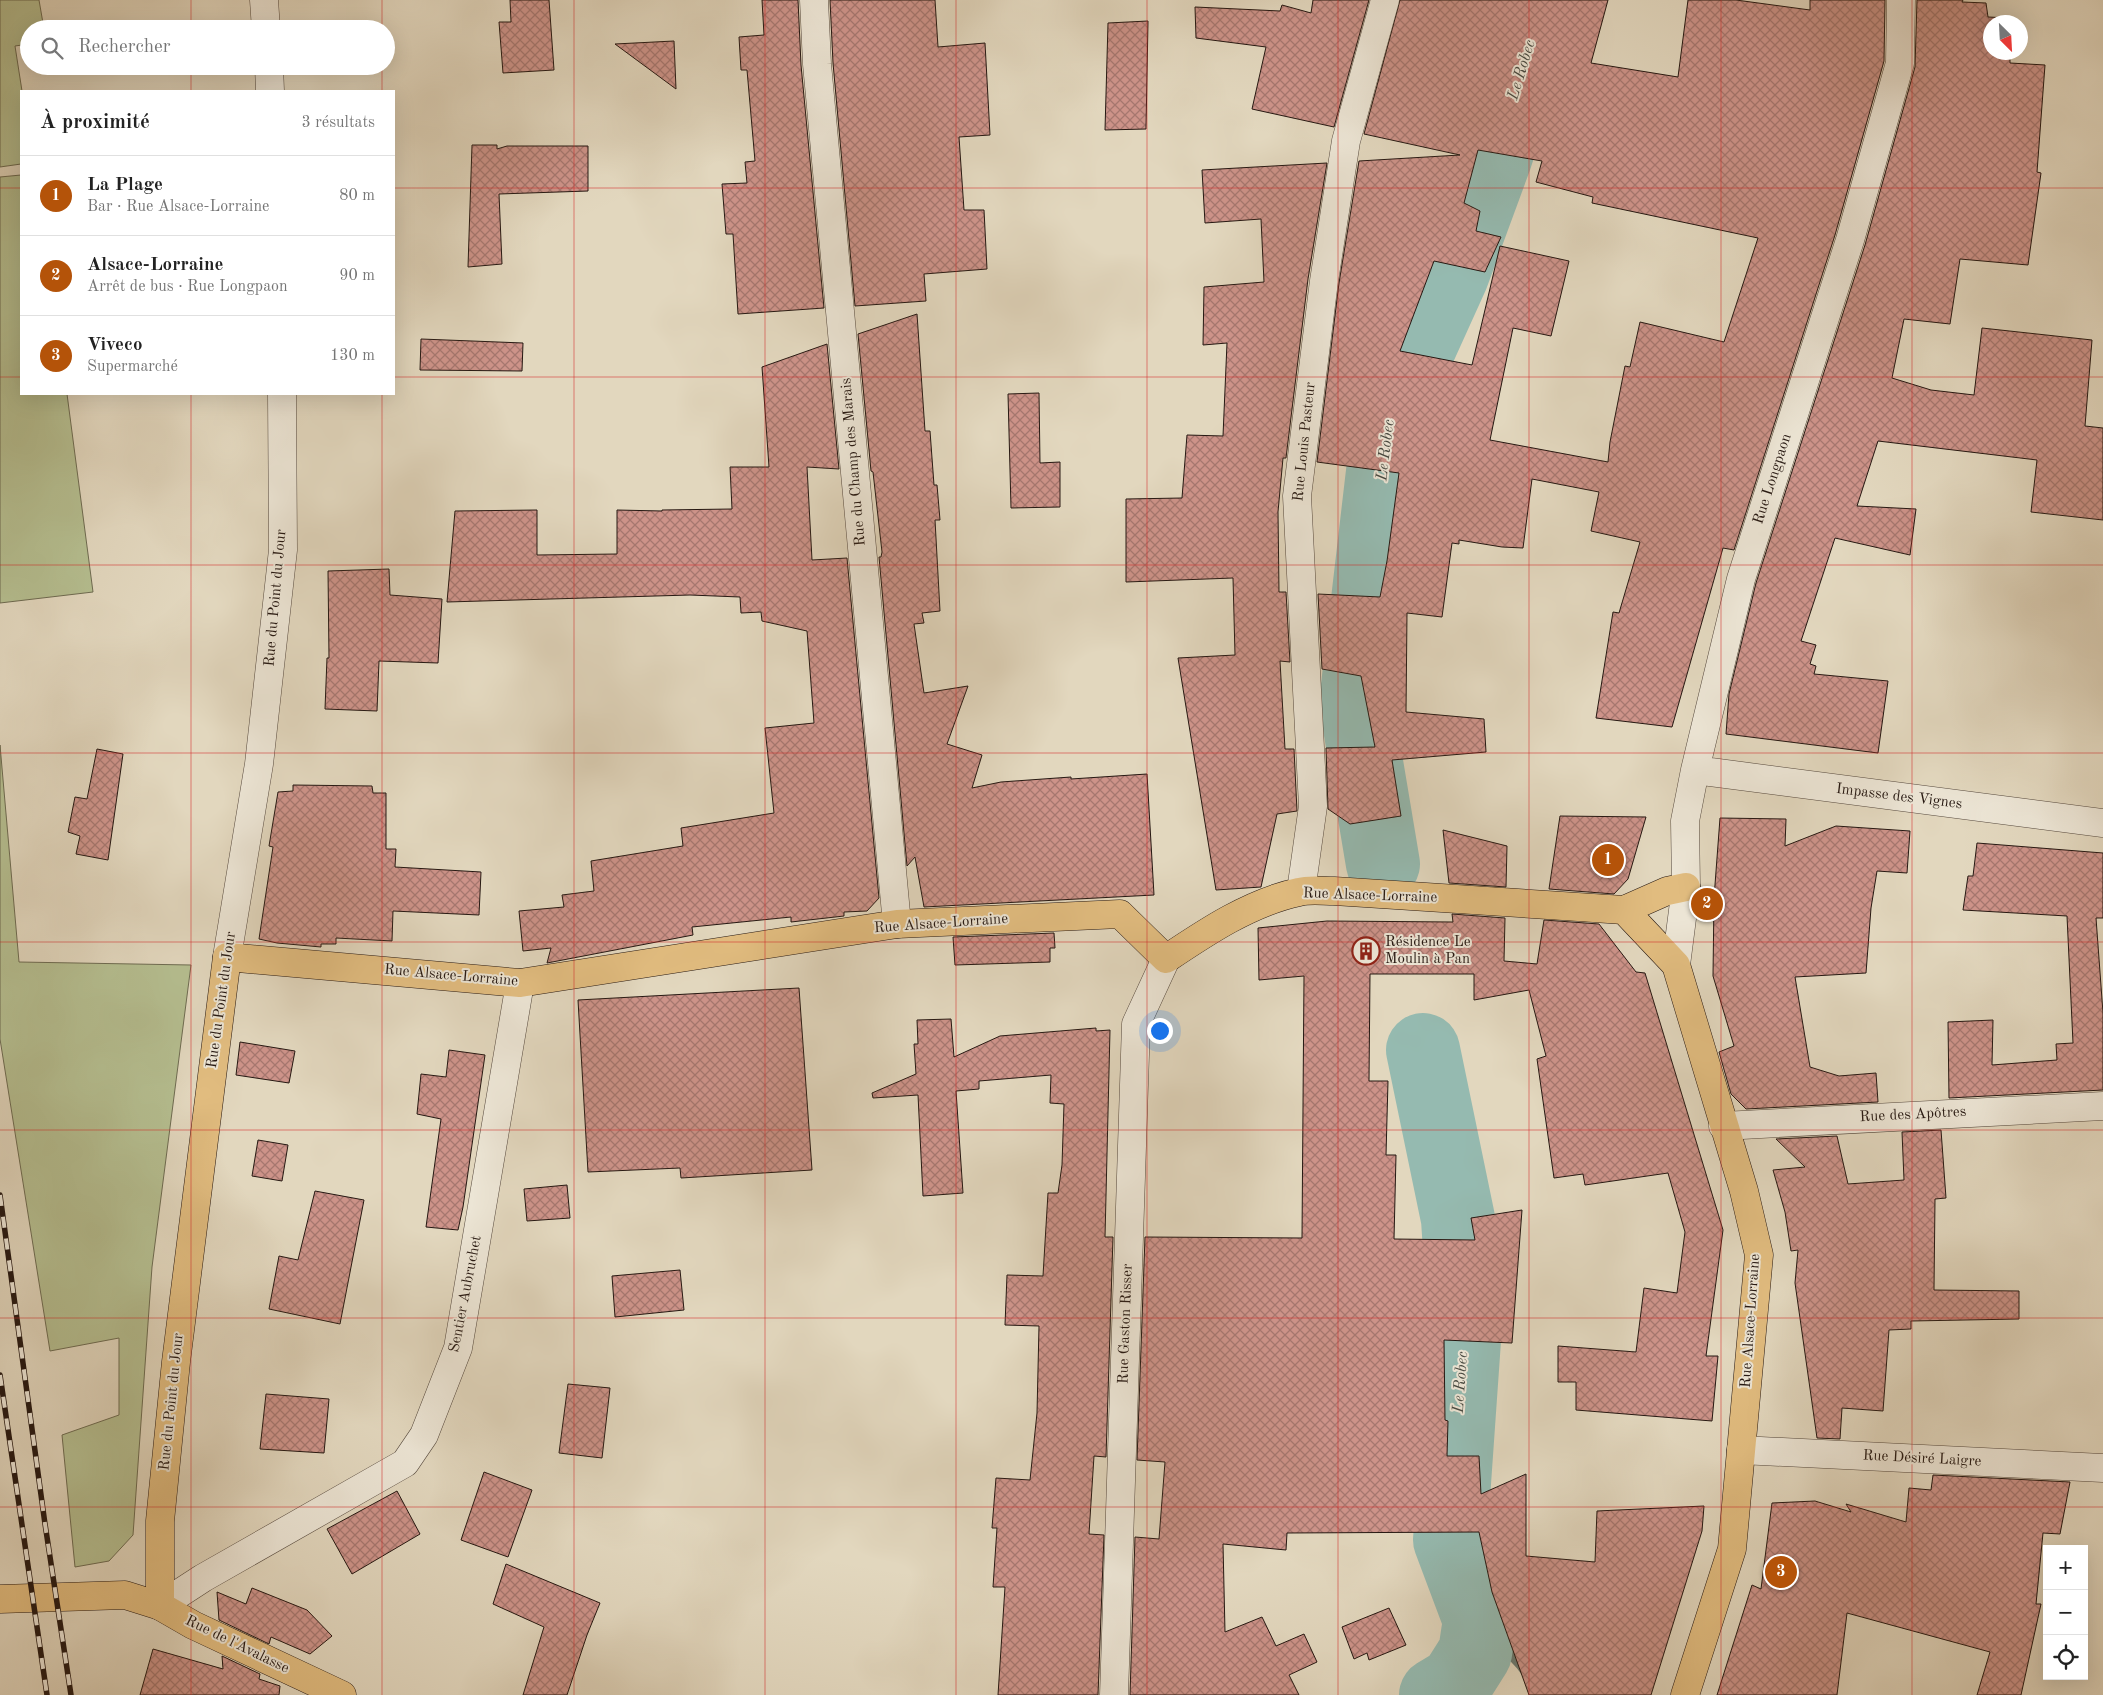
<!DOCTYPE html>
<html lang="fr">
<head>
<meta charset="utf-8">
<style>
  body { margin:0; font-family:"Old Standard TT",serif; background:#f2f2f2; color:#222 }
  .controls { position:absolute; right:15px; bottom:15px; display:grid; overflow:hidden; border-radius:0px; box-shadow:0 5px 20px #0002 }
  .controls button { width:45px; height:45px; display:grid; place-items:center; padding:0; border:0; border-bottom:1px solid #e0e0e0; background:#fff; color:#222; font:25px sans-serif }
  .compass { position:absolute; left:1983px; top:15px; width:45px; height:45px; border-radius:50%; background:#fff; box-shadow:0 5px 20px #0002; rotate:156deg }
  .you { position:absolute; left:1159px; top:1030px; width:18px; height:18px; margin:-12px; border:4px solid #fff; border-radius:50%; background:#1a73e8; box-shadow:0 0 0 8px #1a73e833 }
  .badge { display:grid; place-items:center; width:32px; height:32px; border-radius:50%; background:#b45309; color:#fff; font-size:16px; font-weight:700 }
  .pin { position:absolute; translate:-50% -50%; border:2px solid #fff; box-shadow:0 1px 5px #0006 }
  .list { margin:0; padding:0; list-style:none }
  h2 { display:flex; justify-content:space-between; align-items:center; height:65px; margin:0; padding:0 20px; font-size:21px }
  h2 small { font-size:16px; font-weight:400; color:#767676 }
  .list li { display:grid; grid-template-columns:32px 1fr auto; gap:15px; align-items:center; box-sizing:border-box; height:80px; padding:0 20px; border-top:1px solid #e0e0e0 }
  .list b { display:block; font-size:19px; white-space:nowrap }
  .list p { margin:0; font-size:16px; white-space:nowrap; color:#767676 }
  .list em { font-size:16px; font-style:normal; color:#767676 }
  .icon { flex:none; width:28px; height:28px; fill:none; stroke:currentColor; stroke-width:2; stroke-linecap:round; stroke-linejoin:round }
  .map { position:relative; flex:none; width:2103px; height:1695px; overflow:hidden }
  .search { position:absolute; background:#fff; box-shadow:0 5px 20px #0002; left:20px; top:20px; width:375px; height:55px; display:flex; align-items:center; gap:12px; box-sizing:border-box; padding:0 18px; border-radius:28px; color:#767676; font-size:19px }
  .panel { position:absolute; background:#fff; box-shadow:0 5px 20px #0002; left:20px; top:90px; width:375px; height:305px; border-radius:0px }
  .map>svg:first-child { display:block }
</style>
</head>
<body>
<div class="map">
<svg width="2103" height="1695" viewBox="0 0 2103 1695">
  <defs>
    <pattern id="building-cross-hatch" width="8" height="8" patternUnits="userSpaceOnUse" patternTransform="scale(1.25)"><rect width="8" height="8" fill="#cd9389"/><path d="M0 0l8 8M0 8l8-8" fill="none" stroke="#a6776f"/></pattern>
  </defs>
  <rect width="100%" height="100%" fill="#e2d7be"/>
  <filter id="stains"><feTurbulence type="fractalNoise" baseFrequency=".004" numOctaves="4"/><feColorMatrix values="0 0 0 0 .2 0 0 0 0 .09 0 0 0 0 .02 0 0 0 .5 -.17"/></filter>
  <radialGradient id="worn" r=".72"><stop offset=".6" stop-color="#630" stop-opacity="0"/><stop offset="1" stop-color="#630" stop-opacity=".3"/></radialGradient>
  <path fill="#b5be90" stroke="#6e6b51" d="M 0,0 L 39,0 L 44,29 L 29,29 L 29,44 L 15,46 L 22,91 L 21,164 L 0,167 Z
    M 21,175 L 21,394 L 67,394 L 93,592 L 0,603 L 0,177 Z
    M 0,745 L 19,962 L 191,965 L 152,1267 L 133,1535 L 109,1561 L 75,1567 L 62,1435 L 119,1415 L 119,1338 L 50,1351 L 0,1039 Z"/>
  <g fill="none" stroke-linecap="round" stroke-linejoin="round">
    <path stroke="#697971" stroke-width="12" d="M 1480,1620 L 1522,1665 L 1544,1695"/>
    <path stroke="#95bab0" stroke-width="74" d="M 1383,864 L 1356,703 L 1390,412 L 1452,275 L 1495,158 L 1531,47 L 1544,0
      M 1423,1050 L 1458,1219 L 1465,1326 L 1450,1540 L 1480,1620 L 1475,1653 L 1456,1683 L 1436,1695"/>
  </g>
  <path fill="url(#building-cross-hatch)" stroke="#261812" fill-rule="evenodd" d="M 510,0 L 549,0 L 554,70 L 503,73 L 499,22 L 511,22 Z
    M 762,0 L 798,0 L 801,65 L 824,308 L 738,314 L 733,234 L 726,234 L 722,184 L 747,183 L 745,162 L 755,161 L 747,70 L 741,70 L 739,37 L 764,35 Z
    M 830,0 L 935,0 L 938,47 L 985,43 L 990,135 L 959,137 L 964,210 L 984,210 L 987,269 L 924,274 L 926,301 L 855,306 L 833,63 Z
    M 1313,0 L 1369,0 L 1334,127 L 1252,109 L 1266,47 L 1196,38 L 1195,7 L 1280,11 L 1282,5 L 1311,13 Z
    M 1400,0 L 1608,0 L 1591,63 L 1678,77 L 1688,0 L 1736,0 L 1810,10 L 1810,0 L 1885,0 L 1884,61 L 1835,235 L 1734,550 L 1723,548 L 1672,727 L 1596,718 L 1613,612 L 1619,613 L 1640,542 L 1591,531 L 1599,492 L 1532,479 L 1523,548 L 1502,547 L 1459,540 L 1459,544 L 1452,543 L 1442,617 L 1407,613 L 1406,712 L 1484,719 L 1486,752 L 1392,760 L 1401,816 L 1350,824 L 1328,809 L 1326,748 L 1375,747 L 1361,676 L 1322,669 L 1318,594 L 1380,597 L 1387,561 L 1399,473 L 1317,462 L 1339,283 L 1359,161 L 1460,155 L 1364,134 ZM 1478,150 L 1542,161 L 1536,182 L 1593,197 L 1592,203 L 1758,238 L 1724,342 L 1640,322 L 1630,367 L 1625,366 L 1610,442 L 1608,462 L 1490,440 L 1513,328 L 1551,336 L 1569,261 L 1500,246 L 1472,365 L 1400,351 L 1434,261 L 1485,272 L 1501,237 L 1476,231 L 1480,211 L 1464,203 Z
    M 1917,0 L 1963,0 L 1962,2 L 1986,3 L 1988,17 L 2009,18 L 2008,22 L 1990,22 L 1990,52 L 2006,52 L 2005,56 L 2010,56 L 2010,63 L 2045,65 L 2037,172 L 2041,173 L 2028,265 L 1960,259 L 1950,324 L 1904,319 L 1892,378 L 1931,390 L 1974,395 L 1982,328 L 2092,340 L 2085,426 L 2103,428 L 2103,520 L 2031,512 L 2037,460 L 1878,441 L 1857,506 L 1916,509 L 1910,555 L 1835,538 L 1801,641 L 1816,645 L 1810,664 L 1816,666 L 1814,674 L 1888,681 L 1878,753 L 1726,734 L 1729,694 L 1756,583 L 1865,245 L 1915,67 Z
    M 1148,21 L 1146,129 L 1105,130 L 1108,23 Z
    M 674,41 L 676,89 L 615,44 Z
    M 472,145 L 497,145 L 497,149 L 507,146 L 588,146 L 588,191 L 499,194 L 502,264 L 468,267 Z
    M 1327,163 L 1308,279 L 1286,458 L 1283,458 L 1278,512 L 1279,592 L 1286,592 L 1290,662 L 1280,661 L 1285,749 L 1294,749 L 1297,811 L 1277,814 L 1261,887 L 1216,890 L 1178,658 L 1235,655 L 1233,578 L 1126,582 L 1126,499 L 1182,498 L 1187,435 L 1223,436 L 1227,343 L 1203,345 L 1204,287 L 1264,282 L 1261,219 L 1205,223 L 1202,170 Z
    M 917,314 L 925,431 L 930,431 L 934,485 L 937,485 L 940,520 L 935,520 L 940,611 L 922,613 L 924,623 L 914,624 L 924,693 L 968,686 L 947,744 L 982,755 L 972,788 L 1001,782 L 1071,777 L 1071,779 L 1147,774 L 1154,895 L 924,907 L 915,857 L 907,866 L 879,557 L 881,557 L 882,552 L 873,472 L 871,471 L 858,334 Z
    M 421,339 L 523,343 L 522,371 L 420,370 Z
    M 827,344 L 839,469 L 807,467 L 812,560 L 847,558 L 879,898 L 867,911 L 844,912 L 844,916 L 791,922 L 791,917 L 692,927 L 693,935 L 547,963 L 551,948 L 523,951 L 519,911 L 564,907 L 562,895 L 594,891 L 591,861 L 683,846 L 681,828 L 774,813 L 765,728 L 814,723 L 807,631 L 762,621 L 761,612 L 741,613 L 740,597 L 690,595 L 447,602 L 455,511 L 537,510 L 537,555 L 617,554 L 617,510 L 662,511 L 662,510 L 732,509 L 730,467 L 769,467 L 762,367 Z
    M 1039,393 L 1040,463 L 1060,462 L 1060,507 L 1011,508 L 1008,394 Z
    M 389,569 L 390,595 L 442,599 L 438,663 L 379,661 L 377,711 L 325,709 L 327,658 L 329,658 L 328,571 Z
    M 97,749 L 123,754 L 108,860 L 76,854 L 80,836 L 68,832 L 75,797 L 87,799 Z
    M 293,785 L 372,786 L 373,793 L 386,793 L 386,849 L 396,849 L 395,867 L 481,872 L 479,915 L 393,911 L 392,941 L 336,938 L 336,944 L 321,944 L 321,947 L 277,943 L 259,939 L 273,847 L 269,846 L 278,792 L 293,791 Z
    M 1560,816 L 1646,817 L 1628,879 L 1614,894 L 1549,889 Z
    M 1720,818 L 1786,819 L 1785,846 L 1836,826 L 1910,831 L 1907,873 L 1877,871 L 1871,908 L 1866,973 L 1795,977 L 1810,1067 L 1839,1076 L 1876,1073 L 1878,1102 L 1746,1109 L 1731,1094 L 1719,1052 L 1734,1046 L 1713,976 L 1714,898 Z
    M 1443,830 L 1507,846 L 1506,887 L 1449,883 Z
    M 1977,843 L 2103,853 L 2103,918 L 2096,918 L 2103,1013 L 2103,1090 L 1949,1098 L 1948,1022 L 1993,1020 L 1992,1065 L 2057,1060 L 2056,1044 L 2073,1043 L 2067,916 L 1963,910 L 1968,876 L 1973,876 Z
    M 1452,914 L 1505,918 L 1504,961 L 1537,964 L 1544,920 L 1599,924 L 1636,972 L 1645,973 L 1723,1230 L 1706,1356 L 1718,1356 L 1712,1421 L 1576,1410 L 1576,1382 L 1558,1382 L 1558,1346 L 1636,1352 L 1644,1288 L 1677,1293 L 1685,1232 L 1668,1173 L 1585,1185 L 1583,1174 L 1554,1178 L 1537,1059 L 1546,1056 L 1529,990 L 1474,1000 L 1474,974 L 1370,974 L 1369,1081 L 1388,1081 L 1386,1155 L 1396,1155 L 1394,1239 L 1475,1240 L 1471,1218 L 1522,1210 L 1512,1343 L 1444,1340 L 1445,1420 L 1448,1421 L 1447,1456 L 1479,1456 L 1481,1494 L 1526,1474 L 1526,1556 L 1595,1562 L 1597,1511 L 1704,1506 L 1702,1531 L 1651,1695 L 1529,1695 L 1492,1592 L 1479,1532 L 1287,1533 L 1286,1550 L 1223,1544 L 1225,1632 L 1262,1617 L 1276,1646 L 1304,1634 L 1317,1662 L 1289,1675 L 1299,1695 L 1130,1695 L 1135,1537 L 1159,1539 L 1165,1462 L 1137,1460 L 1145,1237 L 1302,1238 L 1304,976 L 1259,980 L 1258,928 L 1327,921 L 1453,922 Z
    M 1054,933 L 1055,948 L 1050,948 L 1050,962 L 955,965 L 953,937 Z
    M 799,988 L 812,1170 L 681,1178 L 680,1168 L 588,1172 L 578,1000 Z
    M 951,1019 L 954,1057 L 1000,1036 L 1096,1028 L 1096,1031 L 1110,1030 L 1105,1237 L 1113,1237 L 1106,1457 L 1094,1456 L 1089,1534 L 1104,1535 L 1098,1695 L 998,1695 L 1005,1587 L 993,1587 L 997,1528 L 992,1528 L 996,1478 L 1030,1480 L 1037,1413 L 1039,1326 L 1005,1325 L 1007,1275 L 1043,1276 L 1048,1193 L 1058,1193 L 1062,1165 L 1064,1104 L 1050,1103 L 1051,1075 L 979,1081 L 979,1089 L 956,1091 L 963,1193 L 923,1196 L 918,1095 L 873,1098 L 872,1093 L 916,1074 L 914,1044 L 918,1044 L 917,1020 Z
    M 240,1042 L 295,1051 L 289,1083 L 236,1075 Z
    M 449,1050 L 485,1055 L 463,1207 L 458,1230 L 426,1227 L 441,1119 L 417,1114 L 421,1074 L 446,1077 Z
    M 1941,1130 L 1946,1198 L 1935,1199 L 1934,1290 L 2019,1291 L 2019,1319 L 1911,1321 L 1911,1329 L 1889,1330 L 1883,1411 L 1842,1408 L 1840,1439 L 1817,1438 L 1795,1283 L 1798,1250 L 1791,1251 L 1785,1212 L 1773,1170 L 1805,1167 L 1776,1139 L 1837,1136 L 1848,1184 L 1904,1180 L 1902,1132 Z
    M 258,1140 L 288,1145 L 282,1181 L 252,1176 Z
    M 567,1185 L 570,1218 L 527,1221 L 524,1189 Z
    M 315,1191 L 364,1200 L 340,1324 L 269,1309 L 279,1256 L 298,1260 Z
    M 680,1270 L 684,1310 L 615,1317 L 612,1276 Z
    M 568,1384 L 610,1388 L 602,1458 L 559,1453 Z
    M 266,1394 L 329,1399 L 324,1453 L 260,1449 Z
    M 484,1472 L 532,1490 L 508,1557 L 461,1540 Z
    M 1933,1475 L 2070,1482 L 2060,1534 L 2043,1533 L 2036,1604 L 2041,1604 L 2021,1695 L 1977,1695 L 1990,1652 L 1847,1613 L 1837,1695 L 1717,1695 L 1752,1585 L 1761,1589 L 1772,1503 L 1815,1501 L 1851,1512 L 1846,1504 L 1906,1522 L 1909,1488 L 1931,1490 Z
    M 397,1491 L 420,1534 L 352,1574 L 327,1529 Z
    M 506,1564 L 600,1603 L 587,1635 L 567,1695 L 523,1695 L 544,1627 L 493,1604 Z
    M 252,1588 L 307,1610 L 332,1636 L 310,1654 L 271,1637 L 269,1644 L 219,1620 L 217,1592 L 246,1604 Z
    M 1389,1608 L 1406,1645 L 1369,1660 L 1367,1653 L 1354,1659 L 1342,1627 Z
    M 153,1649 L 223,1669 L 222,1656 L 260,1674 L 259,1679 L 280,1686 L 279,1695 L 140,1695 Z"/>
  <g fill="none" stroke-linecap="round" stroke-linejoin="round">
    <g stroke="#55483d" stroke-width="29">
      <path id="minor" d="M 264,0 L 266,29
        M 814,0 L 817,64 L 897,924
        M 269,66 L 270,91
        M 1695,770 L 2103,823
        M 1301,891 L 1313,806 L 1297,496 L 1324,281 L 1346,141 L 1385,0
        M 227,957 L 259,764 L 283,550 L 282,394
        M 1676,965 L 1686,887 L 1685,821 L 1695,770 L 1741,579 L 1850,240 L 1900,63 L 1901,0
        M 1723,1126 L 2103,1106
        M 1741,1450 L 2103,1468
        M 160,1606 L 203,1578 L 405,1463 L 424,1435 L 458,1348 L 520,983
        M 1114,1695 L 1136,1024 L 1166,959"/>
    </g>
    <g stroke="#261812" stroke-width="29">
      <path id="major" d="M 1624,910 L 1676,965 L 1744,1191 L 1759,1255 L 1732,1549 L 1685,1695
        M 0,1599 L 125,1595 L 160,1606 L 193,1625 L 342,1695
        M 160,1606 L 160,1521 L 176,1362 L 227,957 L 520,983 L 897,924 L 1120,914 L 1166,959 C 1206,932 1251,902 1299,892 C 1310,889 1323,891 1334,891 L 1624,910 L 1667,891 L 1686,887"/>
    </g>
    <use href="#minor" stroke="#ece5d5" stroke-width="28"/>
    <use href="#major" stroke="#e1bc7f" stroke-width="28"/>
    <g stroke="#261812" stroke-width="5.5">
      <path id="rail" d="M 0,1195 L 45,1524 L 71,1695
        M 0,1375 L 47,1695"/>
    </g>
    <use href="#rail" stroke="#ece5d5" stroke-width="4" stroke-dasharray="11" stroke-linecap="butt"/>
  </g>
  <path fill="none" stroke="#d62828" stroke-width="1" stroke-opacity="0.55" d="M 191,0 L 191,29M 382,0 L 382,29M 574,0 L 574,1695M 765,0 L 765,1695M 956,0 L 956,1695M 1147,0 L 1147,1695M 1338,0 L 1338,1695M 1529,0 L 1529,1695M 1721,0 L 1721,1695M 1912,0 L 1912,1695M 191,66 L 191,91M 382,66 L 382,91M 0,188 L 21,188M 394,188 L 2103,188M 0,377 L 21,377M 394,377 L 2103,377M 191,394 L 191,1695M 382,394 L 382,1695M 0,565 L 2103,565M 0,753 L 2103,753M 0,942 L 2103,942M 0,1130 L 2103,1130M 0,1318 L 2103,1318M 0,1507 L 2103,1507"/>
  <defs>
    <g id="building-ring" transform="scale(1.4375)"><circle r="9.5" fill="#ece5d5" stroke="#8f2418" stroke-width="1.5"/><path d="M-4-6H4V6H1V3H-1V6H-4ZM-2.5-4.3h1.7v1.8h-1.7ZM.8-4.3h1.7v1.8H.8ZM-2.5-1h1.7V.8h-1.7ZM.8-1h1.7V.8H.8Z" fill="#8f2418"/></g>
  </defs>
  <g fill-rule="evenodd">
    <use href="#building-ring" x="1366" y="951"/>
  </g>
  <g text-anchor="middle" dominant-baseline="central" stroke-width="4" stroke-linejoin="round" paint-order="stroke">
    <g font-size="15" fill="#261812" stroke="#ece5d5">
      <text transform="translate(1305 442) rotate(-84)">Rue Louis Pasteur</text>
      <text transform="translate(854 462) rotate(-95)">Rue du Champ des Marais</text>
      <text transform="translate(1773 479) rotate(-72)">Rue Longpaon</text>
      <text transform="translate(276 598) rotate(-85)">Rue du Point du Jour</text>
      <text transform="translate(1899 797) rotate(7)">Impasse des Vignes</text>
      <text transform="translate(1370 896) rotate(2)">Rue Alsace-Lorraine</text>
      <text transform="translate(941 924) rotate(-4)">Rue Alsace-Lorraine</text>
      <text transform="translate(451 976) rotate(5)">Rue Alsace-Lorraine</text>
      <text transform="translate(222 1000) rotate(-82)">Rue du Point du Jour</text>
      <text transform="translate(1913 1115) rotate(-3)">Rue des Apôtres</text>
      <text transform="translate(466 1294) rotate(-79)">Sentier Aubruchet</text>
      <text transform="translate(1751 1321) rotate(-86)">Rue Alsace-Lorraine</text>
      <text transform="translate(1126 1324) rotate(-88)">Rue Gaston Risser</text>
      <text transform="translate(172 1402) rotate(-84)">Rue du Point du Jour</text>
      <text transform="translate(1922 1459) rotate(3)">Rue Désiré Laigre</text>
      <text transform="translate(237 1645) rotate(26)">Rue de l'Avalasse</text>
    </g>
    <g font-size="15" fill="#261812" stroke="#ece5d5" text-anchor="start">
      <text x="1385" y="942">Résidence Le<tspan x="1385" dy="17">Moulin à Pan</tspan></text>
    </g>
    <g font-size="16" font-style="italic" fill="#474941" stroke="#ece5d5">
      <text transform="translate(1522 70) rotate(-73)">Le Robec</text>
      <text transform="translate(1386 450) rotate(-83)">Le Robec</text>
      <text transform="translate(1461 1382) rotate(-86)">Le Robec</text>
    </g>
  </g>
  <rect width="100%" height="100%" filter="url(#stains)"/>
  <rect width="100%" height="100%" fill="url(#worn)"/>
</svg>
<div class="controls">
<button>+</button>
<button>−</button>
<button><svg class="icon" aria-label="locate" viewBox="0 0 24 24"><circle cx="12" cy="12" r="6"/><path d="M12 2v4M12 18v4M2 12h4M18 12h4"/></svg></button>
</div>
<svg class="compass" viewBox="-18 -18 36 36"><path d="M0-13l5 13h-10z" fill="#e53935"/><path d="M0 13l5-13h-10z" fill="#767676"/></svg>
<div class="you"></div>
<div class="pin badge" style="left:1608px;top:860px">1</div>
<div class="pin badge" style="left:1707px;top:904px">2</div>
<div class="pin badge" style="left:1781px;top:1572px">3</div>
<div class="search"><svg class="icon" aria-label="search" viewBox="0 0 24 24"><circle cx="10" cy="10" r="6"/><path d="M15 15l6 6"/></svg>Rechercher</div>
<section class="panel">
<h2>À proximité<small>3 résultats</small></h2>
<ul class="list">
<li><span class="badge">1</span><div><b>La Plage</b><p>Bar · Rue Alsace-Lorraine</p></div><em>80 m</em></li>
<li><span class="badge">2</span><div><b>Alsace-Lorraine</b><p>Arrêt de bus · Rue Longpaon</p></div><em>90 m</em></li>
<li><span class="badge">3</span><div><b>Viveco</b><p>Supermarché</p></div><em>130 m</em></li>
</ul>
</section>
</div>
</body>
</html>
